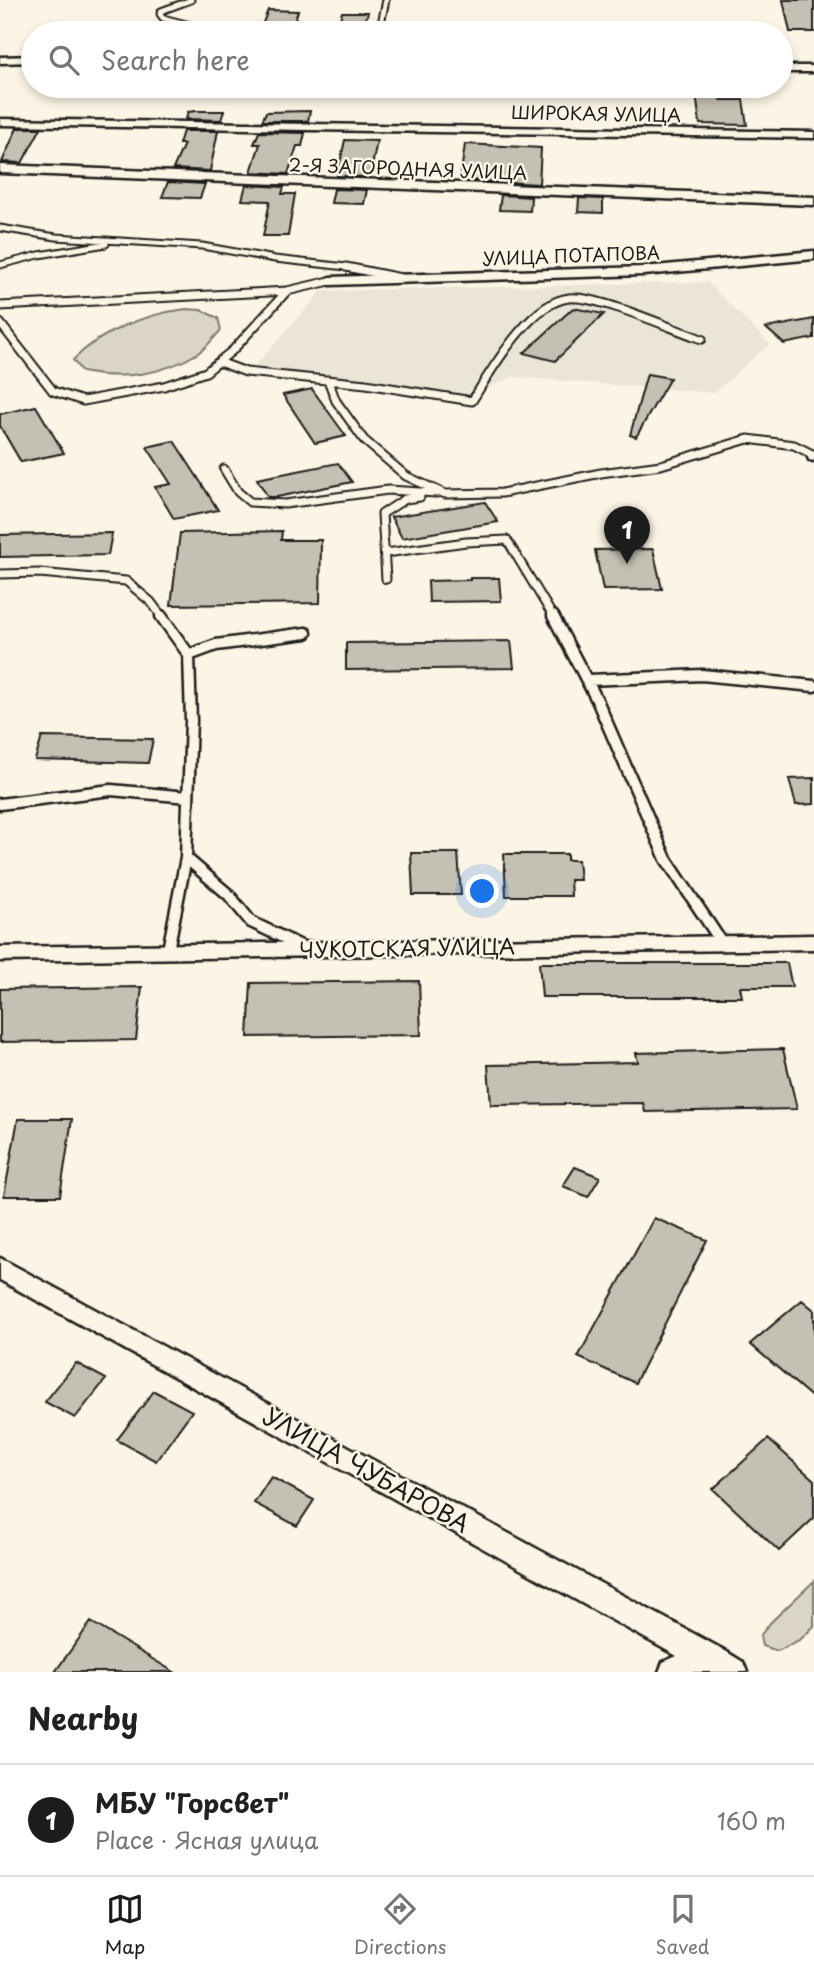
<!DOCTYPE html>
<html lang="en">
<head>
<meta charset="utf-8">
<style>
  body { margin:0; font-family:"Playpen Sans",sans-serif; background:#f2f2f2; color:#202124 }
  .you { position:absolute; left:483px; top:892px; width:24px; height:24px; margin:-18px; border:5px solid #fff; border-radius:50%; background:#1a73e8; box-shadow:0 0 0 10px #1a73e833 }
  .badge { display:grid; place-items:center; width:46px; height:46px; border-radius:50%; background:#1c1c1c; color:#fff; font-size:23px; font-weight:700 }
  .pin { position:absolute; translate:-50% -58px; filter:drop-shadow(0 2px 4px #0008) }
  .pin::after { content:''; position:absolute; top:37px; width:24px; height:21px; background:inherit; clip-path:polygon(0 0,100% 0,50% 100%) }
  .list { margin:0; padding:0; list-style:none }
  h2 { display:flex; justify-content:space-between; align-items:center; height:91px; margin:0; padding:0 28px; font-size:30px }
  h2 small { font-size:23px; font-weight:400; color:#757577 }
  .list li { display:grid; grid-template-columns:46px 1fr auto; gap:21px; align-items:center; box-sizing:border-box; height:112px; padding:0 28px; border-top:2px solid #e0e0e0 }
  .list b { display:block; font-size:26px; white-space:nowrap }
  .list p { margin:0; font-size:23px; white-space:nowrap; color:#757577 }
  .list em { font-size:23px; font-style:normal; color:#757577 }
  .icon { flex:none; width:38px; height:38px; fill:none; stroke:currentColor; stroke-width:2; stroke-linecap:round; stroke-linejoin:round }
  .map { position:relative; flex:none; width:814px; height:1672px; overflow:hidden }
  .search { position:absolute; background:#fff; box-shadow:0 4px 10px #0003; left:21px; right:21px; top:21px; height:77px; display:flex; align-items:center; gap:18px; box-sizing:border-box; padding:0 24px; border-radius:38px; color:#757577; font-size:26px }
  .sheet { height:203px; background:#fff }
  nav { display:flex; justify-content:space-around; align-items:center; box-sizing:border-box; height:98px; border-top:2px solid #e0e0e0; background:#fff; font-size:19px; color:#757577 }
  nav a { display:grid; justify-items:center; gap:4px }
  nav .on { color:#1c1c1c }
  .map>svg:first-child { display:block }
</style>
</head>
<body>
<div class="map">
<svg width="814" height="1672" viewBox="0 0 814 1672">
  <rect width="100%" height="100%" fill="#fcf5e5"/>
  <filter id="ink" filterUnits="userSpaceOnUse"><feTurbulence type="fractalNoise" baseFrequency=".0143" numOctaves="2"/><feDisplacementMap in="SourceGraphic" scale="14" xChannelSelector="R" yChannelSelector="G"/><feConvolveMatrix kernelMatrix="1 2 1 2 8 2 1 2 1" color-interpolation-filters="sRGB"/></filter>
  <g filter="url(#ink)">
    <path fill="#ebe5d6" d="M 707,282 L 770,344 L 714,393 L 512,377 L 466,398 L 255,366 L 322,291 Z"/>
    <path fill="#dbd5c8" stroke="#7c7872" stroke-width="2" d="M 186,309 L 201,310 L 218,318 L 221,330 C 214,337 207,348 198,353 C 163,375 121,380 82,372 L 73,360 C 101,331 146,314 186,309 Z
      M 814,1581 L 814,1626 L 801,1639 L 778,1651 L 762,1646 L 760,1636 L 771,1622 Z"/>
    <path fill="#c4c0b3" stroke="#1c1c1c" stroke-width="2" d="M 783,0 L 814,0 L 814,32 L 790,32 Z
      M 268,10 L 298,11 L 290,33 L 259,33 Z
      M 342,12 L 368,12 L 362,33 L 336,33 Z
      M 695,86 L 719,86 L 721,100 L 743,100 L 747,125 L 700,124 Z
      M 196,111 L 224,111 L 221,120 L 186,119 L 188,112 Z
      M 310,111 L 308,121 L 262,121 L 266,112 Z
      M 17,128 L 41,128 L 22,163 L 2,162 Z
      M 183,131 L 218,131 L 210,171 L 173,169 L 184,144 L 179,144 Z
      M 259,132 L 305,133 L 302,146 L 297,146 L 288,174 L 251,172 L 260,144 L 254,144 Z
      M 345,140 L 377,141 L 370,177 L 337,176 Z
      M 465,144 L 541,148 L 539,184 L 460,180 Z
      M 168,182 L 205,184 L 200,198 L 162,197 Z
      M 246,185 L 284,187 L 282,194 L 295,194 L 288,236 L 263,236 L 270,201 L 242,200 Z
      M 334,189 L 367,190 L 364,204 L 331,203 Z
      M 501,195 L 531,197 L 530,211 L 499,210 Z
      M 579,198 L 603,199 L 603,213 L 578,212 Z
      M 573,308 L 604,314 L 555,361 L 524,353 Z
      M 814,319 L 814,338 L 784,344 L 766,328 Z
      M 647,374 L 670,378 L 636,437 L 630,435 Z
      M 312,389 L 346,436 L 315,443 L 283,395 Z
      M 36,406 L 64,453 L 21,462 L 0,426 L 0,414 Z
      M 174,441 L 198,478 L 218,510 L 174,519 L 155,487 L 171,484 L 147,447 Z
      M 338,463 L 352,482 L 277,497 L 268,497 L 257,479 Z
      M 485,502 L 498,522 L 402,538 L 391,517 Z
      M 282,531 L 281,540 L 321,540 L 320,603 L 171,605 L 180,533 Z
      M 112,533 L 108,555 L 0,557 L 0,535 Z
      M 653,549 L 662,589 L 603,590 L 595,550 Z
      M 470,578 L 499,578 L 501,601 L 429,602 L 428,581 L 470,580 Z
      M 511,641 L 514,668 L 346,670 L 346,643 Z
      M 42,737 L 153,739 L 148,763 L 35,760 Z
      M 814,778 L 814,804 L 796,805 L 789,779 Z
      M 411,853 L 458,853 L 461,895 L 413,895 Z
      M 504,854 L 567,854 L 567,860 L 578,860 L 580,880 L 570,880 L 571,896 L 506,896 Z
      M 539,963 L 787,963 L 792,987 L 740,987 L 742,997 L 542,997 Z
      M 419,981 L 421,1035 L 248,1037 L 251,983 Z
      M 142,987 L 136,1040 L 0,1042 L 0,989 Z
      M 783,1049 L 797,1109 L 645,1112 L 643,1103 L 491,1105 L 488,1065 L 638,1062 L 636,1053 Z
      M 18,1119 L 72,1119 L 60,1196 L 4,1196 Z
      M 575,1167 L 600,1177 L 588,1197 L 563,1186 Z
      M 654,1218 L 707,1240 L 635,1383 L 578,1357 Z
      M 802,1300 L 814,1310 L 814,1399 L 750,1344 Z
      M 76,1363 L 106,1379 L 75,1418 L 45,1402 Z
      M 154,1391 L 192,1411 L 156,1461 L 117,1440 Z
      M 768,1439 L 814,1480 L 814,1518 L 779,1551 L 713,1489 Z
      M 271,1477 L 314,1500 L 297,1526 L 254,1503 Z
      M 91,1622 L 174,1672 L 55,1672 Z"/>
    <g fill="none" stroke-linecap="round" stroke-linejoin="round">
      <g stroke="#1c1c1c" stroke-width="9">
        <path id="service-far2" d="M 191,0 L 161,11 L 160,14 L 163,18 L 194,26 L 199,33
          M 379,33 L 386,0
          M 0,228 L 56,237 L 202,246 L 275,259 L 355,268
          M 0,265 L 39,255 L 106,244"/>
      </g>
      <g stroke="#1c1c1c" stroke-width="11">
        <path id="service-far1" d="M 346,267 L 401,278
          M 0,306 L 287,291
          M 0,323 L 53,391 L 83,401 L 164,386 L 206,372 L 233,350 L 287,291 L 330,281
          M 219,362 L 246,372 L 366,384 L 472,401 C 491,371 530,302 569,298 C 597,295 672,329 702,339
          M 328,380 L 336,401 L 364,440 L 406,476 L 445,494 L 502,493 L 601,473 L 661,465 L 748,439 L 794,445 L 814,455
          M 224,469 L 238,492 L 250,502 L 285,504 L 388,490 L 437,493
          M 386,553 L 466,542 L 507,540 L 554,618
          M 0,574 L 40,573 L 126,581 L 151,602 L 163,618
          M 386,579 L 382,514 L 405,499 L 420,497"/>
      </g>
      <g stroke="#1c1c1c" stroke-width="15">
        <path id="service" d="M 161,616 L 189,655 L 191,721 L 186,858 L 168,950
          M 553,616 L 597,700 L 666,859 L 722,943
          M 189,655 L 216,645 L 306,633
          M 589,680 L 702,675 L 814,686
          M 0,804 L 111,790 L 188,797
          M 186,858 L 229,895 L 251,922 L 305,948"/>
      </g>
      <g stroke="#1c1c1c" stroke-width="5">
        <path id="minor" d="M 33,56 L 33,62 L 0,63 L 0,57 Z
          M 781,66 L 814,66 L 814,72 L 781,72 Z
          M 0,119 L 814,132 L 814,138 L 0,125 Z
          M 0,165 L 814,197 L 814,205 L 0,173 Z
          M 814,251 L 814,259 L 644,275 L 330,285 L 324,281 L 330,277 L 644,267 Z
          M 814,451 L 814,461 L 809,460 L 807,455 Z
          M 814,935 L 814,949 L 0,961 L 0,947 Z
          M 0,1258 L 722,1649 L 743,1662 L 747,1672 L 659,1672 L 663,1662 L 677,1656 L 0,1280 Z"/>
      </g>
      <use href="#service-far2" stroke="#fcf5e5" stroke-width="5"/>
      <use href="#service-far1" stroke="#fcf5e5" stroke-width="7"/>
      <use href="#service" stroke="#fcf5e5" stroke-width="10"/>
      <use href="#minor" fill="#fcf5e5" fill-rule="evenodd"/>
    </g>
  </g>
  <g text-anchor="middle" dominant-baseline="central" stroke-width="5" stroke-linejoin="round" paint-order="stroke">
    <g font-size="18" fill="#1c1c1c" stroke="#fcf5e5">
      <text transform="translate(596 113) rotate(1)">ШИРОКАЯ УЛИЦА</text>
      <text transform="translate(408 168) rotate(2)">2-Я ЗАГОРОДНАЯ УЛИЦА</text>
      <text transform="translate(571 255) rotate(-2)">УЛИЦА ПОТАПОВА</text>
    </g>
    <g font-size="21" fill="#1c1c1c" stroke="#fcf5e5">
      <text transform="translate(407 947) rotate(-1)">ЧУКОТСКАЯ УЛИЦА</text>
    </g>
    <g font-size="24" fill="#1c1c1c" stroke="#fcf5e5">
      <text transform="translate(367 1469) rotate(29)">УЛИЦА ЧУБАРОВА</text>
    </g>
  </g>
</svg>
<div class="you"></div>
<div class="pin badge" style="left:627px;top:564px">1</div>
<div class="search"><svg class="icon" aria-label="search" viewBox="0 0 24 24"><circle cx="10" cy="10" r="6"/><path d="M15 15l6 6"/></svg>Search here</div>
</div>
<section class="sheet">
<h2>Nearby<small></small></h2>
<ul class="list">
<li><span class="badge">1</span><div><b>МБУ &quot;Горсвет&quot;</b><p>Place · Ясная улица</p></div><em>160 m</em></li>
</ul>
</section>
<nav>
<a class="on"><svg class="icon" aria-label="map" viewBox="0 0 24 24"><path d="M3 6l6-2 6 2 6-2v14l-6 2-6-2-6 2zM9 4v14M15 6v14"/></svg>Map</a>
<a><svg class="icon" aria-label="directions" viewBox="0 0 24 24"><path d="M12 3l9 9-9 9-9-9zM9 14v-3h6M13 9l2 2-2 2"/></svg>Directions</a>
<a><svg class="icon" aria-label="saved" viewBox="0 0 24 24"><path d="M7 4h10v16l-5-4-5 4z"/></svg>Saved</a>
</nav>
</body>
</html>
